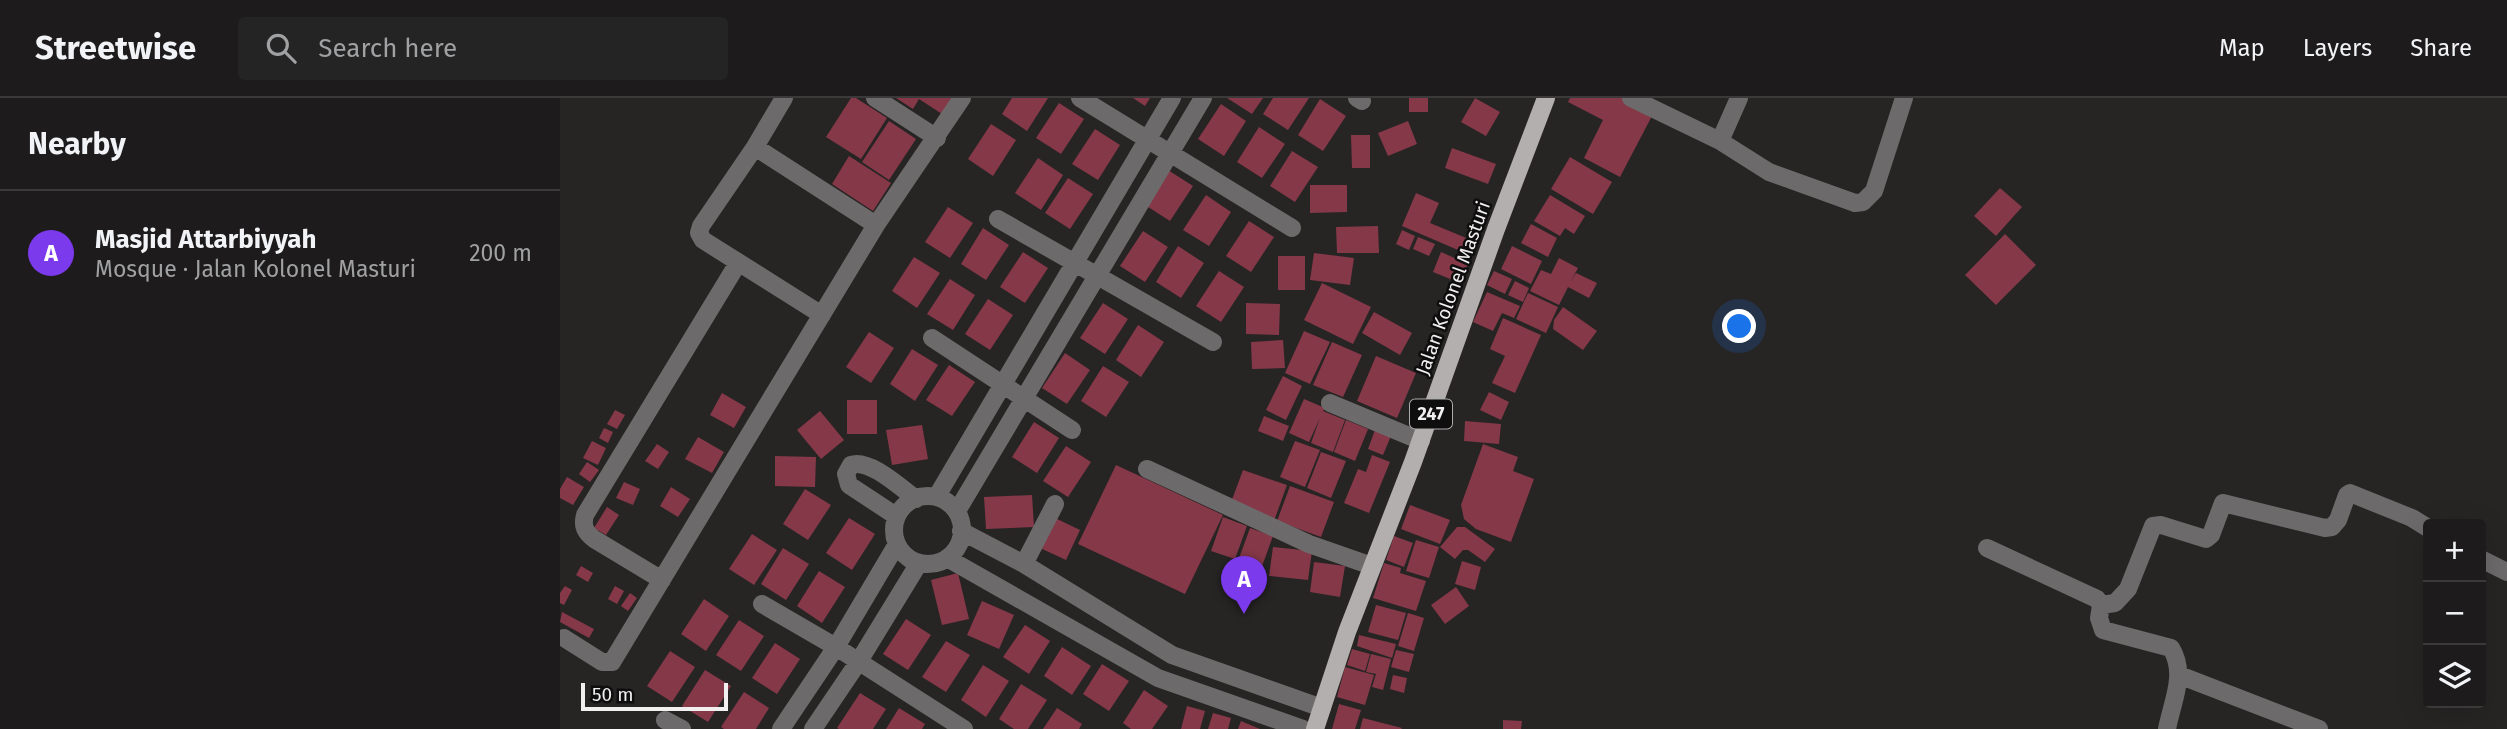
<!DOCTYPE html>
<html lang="en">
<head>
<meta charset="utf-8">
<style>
  body { margin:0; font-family:"Fira Sans",sans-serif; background:#252424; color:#f1f3f6 }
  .controls { position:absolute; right:21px; bottom:21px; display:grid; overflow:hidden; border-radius:7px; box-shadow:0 7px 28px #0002 }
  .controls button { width:63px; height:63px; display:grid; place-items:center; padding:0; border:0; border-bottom:2px solid #3b393a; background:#1d1b1b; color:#f1f3f6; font:35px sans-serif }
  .scale { position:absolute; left:21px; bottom:18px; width:147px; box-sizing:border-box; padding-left:7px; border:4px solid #f1efef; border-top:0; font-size:19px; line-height:24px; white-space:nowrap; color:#f1efef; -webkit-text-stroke:5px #0f0e0e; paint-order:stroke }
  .you { position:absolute; left:1180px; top:229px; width:24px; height:24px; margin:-18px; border:5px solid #fff; border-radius:50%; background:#1a73e8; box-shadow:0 0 0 10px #1a73e833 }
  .badge { display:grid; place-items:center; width:46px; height:46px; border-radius:50%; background:#7c3aed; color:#fff; font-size:23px; font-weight:700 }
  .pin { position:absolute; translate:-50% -58px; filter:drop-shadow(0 2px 4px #0008) }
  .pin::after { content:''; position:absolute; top:37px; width:24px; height:21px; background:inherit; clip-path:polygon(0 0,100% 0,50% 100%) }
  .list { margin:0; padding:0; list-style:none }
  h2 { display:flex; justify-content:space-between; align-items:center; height:91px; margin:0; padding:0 28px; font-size:30px }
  h2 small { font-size:23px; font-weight:400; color:#a0a1a3 }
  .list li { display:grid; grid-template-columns:46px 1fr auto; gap:21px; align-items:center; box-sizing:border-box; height:126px; padding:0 28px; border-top:2px solid #3b393a }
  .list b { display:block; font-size:26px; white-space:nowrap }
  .list p { margin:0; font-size:23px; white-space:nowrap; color:#a0a1a3 }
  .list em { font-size:23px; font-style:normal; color:#a0a1a3 }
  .icon { flex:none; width:38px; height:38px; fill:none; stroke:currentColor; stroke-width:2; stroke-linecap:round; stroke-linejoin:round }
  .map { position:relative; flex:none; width:1947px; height:631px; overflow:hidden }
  header { display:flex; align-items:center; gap:42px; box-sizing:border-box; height:98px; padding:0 35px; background:#1d1b1b; border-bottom:2px solid #3b393a }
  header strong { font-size:33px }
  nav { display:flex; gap:38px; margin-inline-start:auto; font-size:24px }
  .search { width:490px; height:63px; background:#252424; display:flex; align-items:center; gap:18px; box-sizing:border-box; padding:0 24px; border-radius:7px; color:#a0a1a3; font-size:26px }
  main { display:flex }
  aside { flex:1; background:#1d1b1b }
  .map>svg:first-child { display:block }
</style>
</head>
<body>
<header>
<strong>Streetwise</strong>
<div class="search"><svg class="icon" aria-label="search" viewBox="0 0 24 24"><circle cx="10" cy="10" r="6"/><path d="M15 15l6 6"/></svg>Search here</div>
<nav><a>Map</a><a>Layers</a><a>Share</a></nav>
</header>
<main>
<aside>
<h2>Nearby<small></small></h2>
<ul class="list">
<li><span class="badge">A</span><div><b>Masjid Attarbiyyah</b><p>Mosque · Jalan Kolonel Masturi</p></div><em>200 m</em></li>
</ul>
</aside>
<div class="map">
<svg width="1947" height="631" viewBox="0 0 1947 631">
  <rect width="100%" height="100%" fill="#272424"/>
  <path fill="#853848" d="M 291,0 L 296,0 L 327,20 L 301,61 L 266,39 Z
    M 336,0 L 392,0 L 382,16 L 359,1 L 353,11 Z
    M 452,0 L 488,0 L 467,33 L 442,16 Z
    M 573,0 L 590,0 L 585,8 Z
    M 667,0 L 703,0 L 692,16 Z
    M 713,0 L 749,0 L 728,32 L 703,16 Z
    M 849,0 L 868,0 L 868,14 L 849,14 Z
    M 915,0 L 940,14 L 926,38 L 901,24 Z
    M 1010,0 L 1062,0 L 1093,16 L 1060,79 L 1024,60 L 1043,22 L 1008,4 Z
    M 760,1 L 786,18 L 763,53 L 738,37 Z
    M 499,5 L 524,21 L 501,56 L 476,40 Z
    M 661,6 L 686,23 L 664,58 L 638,41 Z
    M 329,23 L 356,41 L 329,82 L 302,64 Z
    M 848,23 L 857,46 L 828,58 L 818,35 Z
    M 431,26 L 456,42 L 433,78 L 408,61 Z
    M 699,29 L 725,46 L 702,80 L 677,64 Z
    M 535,31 L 560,47 L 538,82 L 512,66 Z
    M 791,37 L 810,37 L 810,70 L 792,70 Z
    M 892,50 L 936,66 L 928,86 L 885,70 Z
    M 732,53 L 758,69 L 735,104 L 710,88 Z
    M 289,58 L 331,85 L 313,113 L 272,86 Z
    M 1010,59 L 1052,84 L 1033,116 L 991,91 Z
    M 478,60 L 503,77 L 481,112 L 455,95 Z
    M 608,72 L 633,88 L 610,123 L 585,107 Z
    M 508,80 L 533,96 L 510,131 L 485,115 Z
    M 750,87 L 787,87 L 787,114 L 750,115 Z
    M 1440,90 L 1462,109 L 1436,138 L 1414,118 Z
    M 856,95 L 879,105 L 870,125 L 911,142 L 905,155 L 842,128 Z
    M 646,97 L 671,114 L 649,148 L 623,132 Z
    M 990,97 L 1025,118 L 1014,136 L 1005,130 L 1000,138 L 974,123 Z
    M 388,109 L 413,125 L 390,160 L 365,144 Z
    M 689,123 L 714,139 L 691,174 L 666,158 Z
    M 971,126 L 997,140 L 988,159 L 961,145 Z
    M 818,128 L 819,155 L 777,155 L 776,129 Z
    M 423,130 L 449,147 L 426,182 L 401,166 Z
    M 842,132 L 855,138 L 849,152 L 836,146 Z
    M 583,133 L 608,149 L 585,184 L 560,168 Z
    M 1445,136 L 1476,167 L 1436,207 L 1405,177 Z
    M 858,139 L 875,146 L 869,158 L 853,151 Z
    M 618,148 L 644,165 L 621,200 L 596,184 Z
    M 952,148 L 982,163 L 971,186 L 941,171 Z
    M 463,154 L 488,170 L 465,205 L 440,189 Z
    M 881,154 L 908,166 L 900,185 L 873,174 Z
    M 754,155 L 794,160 L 790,187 L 750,182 Z
    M 718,158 L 745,158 L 745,192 L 718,192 Z
    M 354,159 L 380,175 L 357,210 L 332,193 Z
    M 999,160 L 1018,170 L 1011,183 L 1016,175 L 1037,185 L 1029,200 L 1008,189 L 999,207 L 970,193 L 981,172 L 991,176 Z
    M 659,173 L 684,189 L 661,224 L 636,208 Z
    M 934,173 L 952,181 L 945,196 L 927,187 Z
    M 390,181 L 415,197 L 393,232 L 367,216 Z
    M 955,183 L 969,190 L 963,204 L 948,197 Z
    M 762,185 L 811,209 L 793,246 L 744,222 Z
    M 927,194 L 960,208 L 954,220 L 942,215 L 933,233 L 913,224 Z
    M 968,195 L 998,209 L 986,235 L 956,221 Z
    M 428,201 L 453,217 L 430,252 L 405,236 Z
    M 543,205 L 568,221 L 545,256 L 520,240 Z
    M 686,205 L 720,206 L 719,237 L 686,236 Z
    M 1003,209 L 1037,233 L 1023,252 L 993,231 L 994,222 Z
    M 814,214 L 852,235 L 840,257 L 802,235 Z
    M 943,220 L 981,237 L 955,295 L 932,285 L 945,258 L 930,251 Z
    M 578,227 L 604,244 L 581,279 L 556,262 Z
    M 744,233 L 770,244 L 750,286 L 725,275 Z
    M 309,234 L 334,250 L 311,285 L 286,269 Z
    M 723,242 L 725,270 L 692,271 L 691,244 Z
    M 772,244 L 802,257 L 783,299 L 753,287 Z
    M 352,251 L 378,267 L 355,303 L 330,286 Z
    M 505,255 L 530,272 L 507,306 L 482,290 Z
    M 816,258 L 856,275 L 837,320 L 797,303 Z
    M 389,267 L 415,284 L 392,318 L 366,302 Z
    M 543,268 L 569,284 L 546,319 L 521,303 Z
    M 723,278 L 742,288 L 726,322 L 706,312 Z
    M 929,294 L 949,304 L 941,322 L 920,312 Z
    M 162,295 L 186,309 L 174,330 L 150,317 Z
    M 744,301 L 765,310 L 763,313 L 785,322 L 773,354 L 751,345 L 760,320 L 749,344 L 729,335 Z
    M 287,302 L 317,302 L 317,336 L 287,336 Z
    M 55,312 L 65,317 L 57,331 L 47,326 Z
    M 260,313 L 284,342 L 261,361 L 237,332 Z
    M 704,318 L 729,328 L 723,343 L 698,333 Z
    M 786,322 L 808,331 L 795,363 L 774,354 Z
    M 905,323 L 941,326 L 939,346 L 904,343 Z
    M 474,324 L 499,340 L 477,375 L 452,359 Z
    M 362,327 L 368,361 L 332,367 L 326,332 Z
    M 44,330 L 53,334 L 48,345 L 39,340 Z
    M 815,332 L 831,338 L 823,357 L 808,351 Z
    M 138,339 L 164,354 L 152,375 L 125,361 Z
    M 32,343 L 46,350 L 38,367 L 23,360 Z
    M 735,343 L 760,352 L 745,389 L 720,379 Z
    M 97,346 L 109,354 L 98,371 L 85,363 Z
    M 923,346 L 958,359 L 953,373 L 974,381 L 951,444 L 916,431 L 904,421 L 901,407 Z
    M 506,348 L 531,364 L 508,399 L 483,383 Z
    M 761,354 L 786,363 L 771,400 L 747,390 Z
    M 812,357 L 830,364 L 809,415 L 784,405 L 798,371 L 806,374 Z
    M 215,358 L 256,359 L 255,389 L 215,388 Z
    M 27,364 L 39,372 L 30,384 L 19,376 Z
    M 556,367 L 663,417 L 625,496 L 518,446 Z
    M 683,372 L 727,387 L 714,423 L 670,407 Z
    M 7,379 L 24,389 L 13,407 L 0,400 L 0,391 Z
    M 64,384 L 80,391 L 73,407 L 56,400 Z
    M 730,388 L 774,404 L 761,439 L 717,423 Z
    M 111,389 L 130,401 L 118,419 L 100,408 Z
    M 245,391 L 271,407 L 248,442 L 223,426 Z
    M 472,397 L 474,429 L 426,431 L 424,399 Z
    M 850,407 L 890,422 L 880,446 L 841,431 Z
    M 47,409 L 59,417 L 46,437 L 34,430 Z
    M 493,419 L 520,432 L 506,462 L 478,449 Z
    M 663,419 L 687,428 L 675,461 L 651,453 Z
    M 289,420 L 315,436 L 292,472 L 266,455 Z
    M 897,429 L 905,429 L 935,451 L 925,464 L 908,452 L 903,452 L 895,461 L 880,449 Z
    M 690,430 L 713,438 L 701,471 L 678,463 Z
    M 192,436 L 217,452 L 194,487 L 169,471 Z
    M 834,438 L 853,445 L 844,469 L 826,462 Z
    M 856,442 L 879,449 L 869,480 L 846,473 Z
    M 713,449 L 752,453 L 748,482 L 709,478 Z
    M 223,450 L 249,466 L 226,502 L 201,486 Z
    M 902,463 L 921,469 L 915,492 L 895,486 Z
    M 754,464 L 785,468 L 780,499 L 750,494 Z
    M 824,465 L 841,470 L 840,475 L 866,483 L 856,513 L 813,500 Z
    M 21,468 L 33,475 L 28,484 L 16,477 Z
    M 259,473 L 285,489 L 262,525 L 237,508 Z
    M 398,475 L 409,521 L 382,527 L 371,482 Z
    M 5,488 L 12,492 L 4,507 L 0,505 L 0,495 Z
    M 55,488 L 64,493 L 57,506 L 48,501 Z
    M 896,489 L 909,508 L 885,526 L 871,507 Z
    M 70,495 L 77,500 L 68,513 L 61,508 Z
    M 144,501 L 169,518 L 146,553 L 121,536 Z
    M 422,503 L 454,517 L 439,551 L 407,537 Z
    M 816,507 L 846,515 L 838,542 L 808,534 Z
    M 2,514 L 34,531 L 29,540 L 0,524 Z
    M 848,515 L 864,520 L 854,553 L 838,548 Z
    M 346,521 L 371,537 L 348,572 L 323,556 Z
    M 179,522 L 204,538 L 181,573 L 156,557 Z
    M 465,527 L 490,543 L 469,576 L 443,559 Z
    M 799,537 L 836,546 L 832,560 L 797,548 Z
    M 386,543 L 410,557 L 386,594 L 362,579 Z
    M 215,545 L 240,561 L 217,596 L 192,580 Z
    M 502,549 L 531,568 L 512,597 L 484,578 Z
    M 792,551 L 810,556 L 805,573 L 787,567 Z
    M 836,552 L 854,556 L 849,574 L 831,569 Z
    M 110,553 L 135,569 L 112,604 L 87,588 Z
    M 811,556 L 831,561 L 823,592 L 812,589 L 816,576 L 806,574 Z
    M 542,566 L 569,583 L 549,613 L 523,596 Z
    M 423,567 L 449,583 L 426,619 L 401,602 Z
    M 785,569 L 814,577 L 805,607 L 777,599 Z
    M 145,572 L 171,588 L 148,624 L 122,608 Z
    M 833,577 L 847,580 L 844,595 L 830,591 Z
    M 461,586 L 487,602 L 468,631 L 454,631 L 439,621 Z
    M 584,592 L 608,608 L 592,631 L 571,631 L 563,625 Z
    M 184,594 L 209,610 L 196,631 L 164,631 L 161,629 Z
    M 300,595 L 326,611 L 313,631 L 279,631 L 277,630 Z
    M 779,606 L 801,612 L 795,631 L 772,631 Z
    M 627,608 L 645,613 L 640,631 L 621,631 Z
    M 339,610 L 365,626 L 362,631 L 326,631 Z
    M 497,610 L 522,626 L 519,631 L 483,631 Z
    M 653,615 L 671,620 L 668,631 L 648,631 Z
    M 803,620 L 842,630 L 841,631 L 800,631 Z
    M 943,622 L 962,623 L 961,631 L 943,631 Z
    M 681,623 L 700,631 L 678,631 Z"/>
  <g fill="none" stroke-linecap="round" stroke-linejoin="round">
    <path stroke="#6c6a6a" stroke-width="18" d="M 224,0 L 195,49 L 141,128 L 139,135 L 143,142 L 262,217
      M 315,0 L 377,40
      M 520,0 L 732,130
      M 797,0 L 802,3
      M 1071,0 L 1160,43 L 1209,74 L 1295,105 L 1303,104 L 1314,93 L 1344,0
      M 1160,43 L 1179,0
      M 195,49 L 316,127
      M 438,121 L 653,244
      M 372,240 L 512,332
      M 770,305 L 861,343
      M 587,371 L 749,446 L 812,468
      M 377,398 L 612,0
      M334 432a34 34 0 1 1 68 0a34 34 0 1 1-68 0Z
      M 397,413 L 643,0
      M 336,418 L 289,387 L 286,376 L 291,367 C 309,360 341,390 356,401
      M 401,433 L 464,466 L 612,557 L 762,610
      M 1427,450 L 1537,501 L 1541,507 L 1539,520 L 1543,532 L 1611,550 C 1627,576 1612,604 1607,631
      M 387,460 L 598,580 L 743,631
      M 1921,461 L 1947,474
      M 464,466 L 495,406
      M 102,482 L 34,441 C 25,434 22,428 25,417 L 178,165
      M 202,506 L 276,549 L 404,631
      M 1541,507 L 1555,505 L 1568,491 L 1593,428 L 1601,427 L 1646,441 L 1651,437 L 1663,405 L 1765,430 L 1772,429 L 1778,422 L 1787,397 L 1790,395 L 1852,420 L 1868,430
      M 4,540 L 42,564 L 52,564 L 316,127 L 402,0
      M 1619,577 L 1759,631
      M 105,622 L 122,631
      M 221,631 L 276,549 L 337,446
      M 253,631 L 299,563 L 359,465"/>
    <path stroke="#b3afaf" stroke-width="18" d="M 755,631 L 787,534 L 853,364 L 936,131 L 986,0"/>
  </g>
  <g text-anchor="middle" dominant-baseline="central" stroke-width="5" stroke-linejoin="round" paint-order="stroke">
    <rect fill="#0f0e0e" stroke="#adacac" stroke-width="2" x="850" y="301.5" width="42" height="29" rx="5"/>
    <g font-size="18" font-weight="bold" fill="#f1efef">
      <text x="871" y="316">247</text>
    </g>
    <g font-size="19" fill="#f1efef" stroke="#0f0e0e">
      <text transform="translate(893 190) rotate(-70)">Jalan Kolonel Masturi</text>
    </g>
  </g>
</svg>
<div class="controls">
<button>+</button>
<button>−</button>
<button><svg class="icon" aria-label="layers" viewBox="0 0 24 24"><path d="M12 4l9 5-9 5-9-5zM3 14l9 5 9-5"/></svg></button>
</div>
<div class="scale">50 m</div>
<div class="you"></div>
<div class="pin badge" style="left:684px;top:516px">A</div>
</div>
</main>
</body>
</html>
